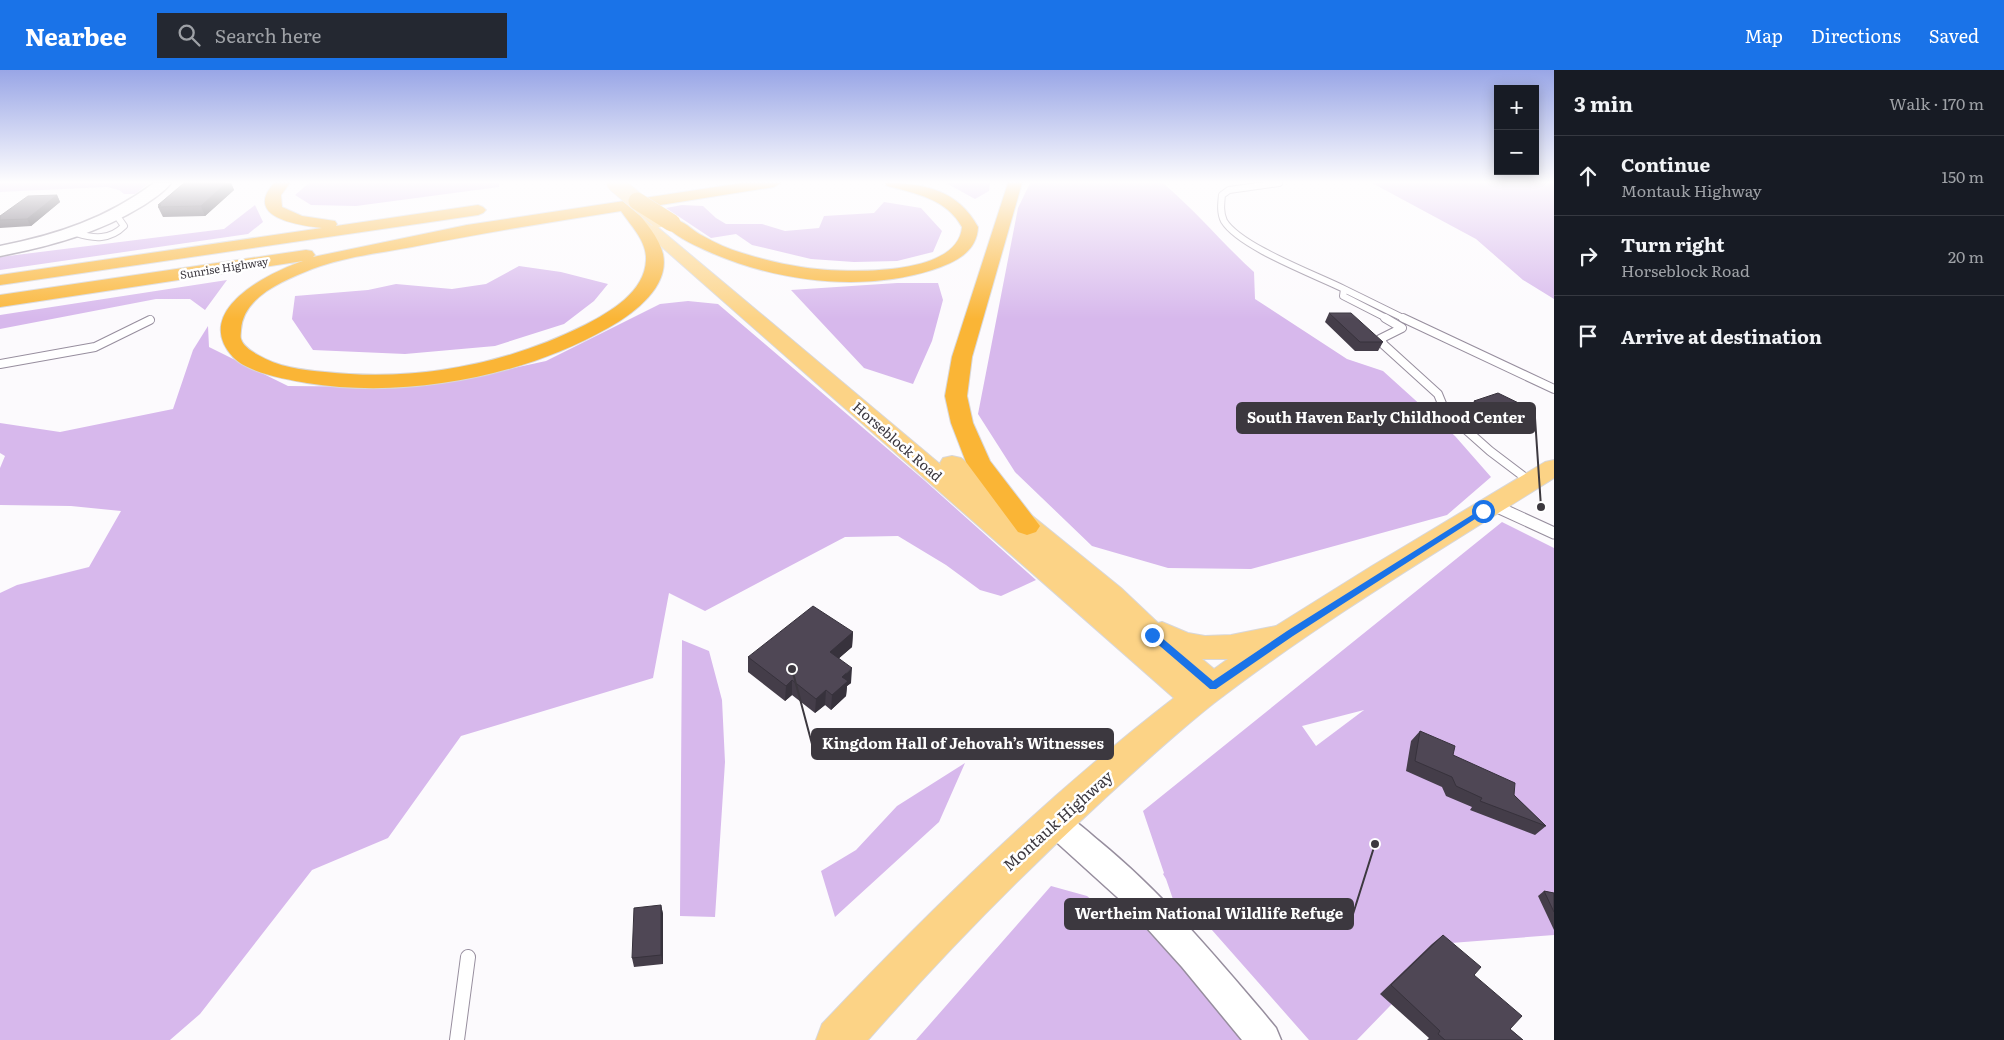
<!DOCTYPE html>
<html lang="en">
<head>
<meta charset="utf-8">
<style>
  body { margin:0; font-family:Literata,serif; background:#242831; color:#f1f3f6 }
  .controls { position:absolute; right:15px; top:15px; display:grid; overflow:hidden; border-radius:0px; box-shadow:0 2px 12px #0003 }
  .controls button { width:45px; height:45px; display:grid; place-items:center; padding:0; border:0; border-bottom:1px solid #363941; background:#171b24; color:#f1f3f6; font:25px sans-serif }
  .stop { position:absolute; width:15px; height:15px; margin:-11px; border:4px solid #1a73e8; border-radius:50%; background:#fff }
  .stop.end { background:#1a73e8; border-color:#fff; box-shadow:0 1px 5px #0008 }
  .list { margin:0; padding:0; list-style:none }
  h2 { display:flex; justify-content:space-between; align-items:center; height:65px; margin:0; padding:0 20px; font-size:21px }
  h2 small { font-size:16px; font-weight:400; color:#9ea1a6 }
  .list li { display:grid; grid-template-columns:32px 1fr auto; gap:15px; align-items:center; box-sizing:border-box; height:80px; padding:0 20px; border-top:1px solid #363941 }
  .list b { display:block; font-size:19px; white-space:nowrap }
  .list p { margin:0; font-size:16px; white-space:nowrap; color:#9ea1a6 }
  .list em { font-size:16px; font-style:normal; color:#9ea1a6 }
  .icon { flex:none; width:28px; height:28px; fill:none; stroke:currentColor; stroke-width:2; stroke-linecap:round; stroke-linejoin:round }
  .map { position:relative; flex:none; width:1554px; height:970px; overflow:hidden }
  header { display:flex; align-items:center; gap:30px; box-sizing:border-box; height:70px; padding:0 25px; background:#1a73e8; color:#fff }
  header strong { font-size:24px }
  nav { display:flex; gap:28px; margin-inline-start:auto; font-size:18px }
  .search { width:350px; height:45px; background:#242831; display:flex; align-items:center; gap:12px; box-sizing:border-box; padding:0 18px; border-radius:0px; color:#9ea1a6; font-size:19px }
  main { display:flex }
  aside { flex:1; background:#171b24 }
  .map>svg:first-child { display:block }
</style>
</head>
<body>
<header>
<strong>Nearbee</strong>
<div class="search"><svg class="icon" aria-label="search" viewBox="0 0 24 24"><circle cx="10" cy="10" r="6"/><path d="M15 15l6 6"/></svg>Search here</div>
<nav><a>Map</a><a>Directions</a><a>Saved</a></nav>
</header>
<main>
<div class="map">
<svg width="1554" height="970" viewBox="0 0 1554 970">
  <rect width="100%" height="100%" fill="#fcfafd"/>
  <path fill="#d7b8ec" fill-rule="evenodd" d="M 0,113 L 149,113 L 135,124 L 124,124 L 119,120 L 107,117 L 0,122 Z
    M 309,113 L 499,113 L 499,117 L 356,136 L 311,135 L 295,125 Z
    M 946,113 L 990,113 L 989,121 L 975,129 Z
    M 1030,113 L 1163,113 C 1196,141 1223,174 1254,202 L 1255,229 L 1347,289 L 1383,301 L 1455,366 L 1491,407 L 1447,445 L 1251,499 L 1168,498 L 1092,476 L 1015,402 L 978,344 L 1018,138 Z
    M 1372,113 L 1554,113 L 1554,229 L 1523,210 L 1476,169 Z
    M 884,132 L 921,138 L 942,161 L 933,182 L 897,191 L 854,192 L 811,189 L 752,175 L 736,164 L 711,168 L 666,138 L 682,135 L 703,136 L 716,148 L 726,154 L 762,154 L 785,161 L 819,158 L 824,146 L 874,143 Z
    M 255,135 L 263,152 L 248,164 L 0,200 L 0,187 L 224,159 Z
    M 519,196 L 561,202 L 608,214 L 594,231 L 564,254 L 495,276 L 405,284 L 313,280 L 292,249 L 295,226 L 368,220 L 396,214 L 452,219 L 486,214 Z
    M 227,210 L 205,240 L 190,229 L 156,229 L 0,259 L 0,245 Z
    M 897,213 L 938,213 L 943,230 L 932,271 L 913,314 L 864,298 L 791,220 Z
    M 688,231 L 718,234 L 924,410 L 1036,510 L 1001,526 L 980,520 L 946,495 L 898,466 L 845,467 L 705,541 L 669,523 L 653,608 L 461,666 L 388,768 L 312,800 L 200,944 L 170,970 L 0,970 L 0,523 L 17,515 L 89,497 L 121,441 L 71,436 L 0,435 L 0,398 L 5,386 L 0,383 L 0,353 L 60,362 L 173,339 L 193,280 L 208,256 L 209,277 L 288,316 L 393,317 L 464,309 L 546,291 L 660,234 Z
    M 1502,452 L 1554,478 L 1554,865 L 1451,873 L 1357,970 L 1309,970 L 1204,851 L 1186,867 L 1166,809 L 1163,804 L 1164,803 L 1143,741 ZM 1364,640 L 1316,676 L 1302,656 Z
    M 682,570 L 709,581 L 722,630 L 725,692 L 715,847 L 680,846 Z
    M 965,693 L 939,752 L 835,847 L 821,801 L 856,780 L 897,736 Z
    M 1051,816 L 1087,826 L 1110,845 L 1122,833 L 1248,970 L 916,970 Z"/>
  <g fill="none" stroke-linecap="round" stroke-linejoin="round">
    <g stroke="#978e9e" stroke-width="8">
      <path id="service-far3" d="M 1279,113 L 1229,120 L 1222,125 C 1221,134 1220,143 1224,151 C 1240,177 1316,205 1344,219 L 1343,226 L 1388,249
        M 76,163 C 94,169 110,170 124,156 L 117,146
        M 1344,219 L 1405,249"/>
    </g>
    <g stroke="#978e9e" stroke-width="10">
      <path id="service-far2" d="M 1385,248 L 1402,258 L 1380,269 L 1384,275 L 1438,324 L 1445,341 L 1490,381 L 1531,412
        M 1403,248 L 1554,319
        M 0,294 L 95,277 L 150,250"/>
    </g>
    <g stroke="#978e9e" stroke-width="13">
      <path id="service-far1" d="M 1493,435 L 1554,463"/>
    </g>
    <g stroke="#978e9e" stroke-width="16">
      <path id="service" d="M 457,970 L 468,887"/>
    </g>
    <g stroke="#978e9e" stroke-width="3">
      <path id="minor" d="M 1053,738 C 1070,745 1085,759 1099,771 C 1160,821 1211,881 1262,941 L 1276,958 L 1281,970 L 1242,970 L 1182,897 L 1127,836 L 1043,760 L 1039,751 L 1043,742 Z"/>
    </g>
    <g stroke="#978e9e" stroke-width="3">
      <path id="tertiary" d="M 154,113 L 171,113 C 164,122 153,129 144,135 C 99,163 51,176 0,186 L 0,176 C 57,165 107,148 154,113 Z"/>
    </g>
    <g stroke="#d8d7d9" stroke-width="2">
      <path id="primary" d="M 626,133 L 631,135 L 941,395 L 940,393 L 943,388 L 952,386 L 961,388 L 1121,518 L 1158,553 L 1162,552 L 1188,563 L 1205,566 L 1231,565 L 1276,556 L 1372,496 L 1545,392 L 1554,390 L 1554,408 C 1439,481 1322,550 1214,633 C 1176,663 1139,697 1103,730 C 1020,806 942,886 868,970 L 816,970 L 822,954 C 932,838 1047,726 1174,628 L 621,141 L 618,138 L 621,135 ZM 1202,589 L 1228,589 L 1214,599 Z"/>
    </g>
    <g stroke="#d8d7d9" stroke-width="2">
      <path id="motorway" d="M 274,113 L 290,113 L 281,125 L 282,137 L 302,146 L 335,151 L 337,154 L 336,156 L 478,135 L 483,137 L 486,140 L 483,143 L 478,145 L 0,215 L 0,205 L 322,158 C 299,155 243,148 274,113 Z
        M 742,113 L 781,113 L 774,117 L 635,139 C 645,152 659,167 663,184 C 670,217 633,244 608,258 C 522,307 405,329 307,313 C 286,309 248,303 233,287 C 191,241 268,203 303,191 L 0,237 L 0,225 L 306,180 L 312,181 L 315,185 L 313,187 L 467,155 ZM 621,141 C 631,156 647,171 646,190 C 645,222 610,242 585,255 C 505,295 414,312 325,302 C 302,300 278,297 258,285 C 251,281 243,276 241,269 C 240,266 241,263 241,260 C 243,226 285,210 312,199 C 344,187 379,183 412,177 C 482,163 551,152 621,141 Z
        M 885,113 C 924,113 958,120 978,157 C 977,183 953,193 932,200 C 860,223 773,211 705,180 C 692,174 672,165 664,153 L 666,150 C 670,149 674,148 677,150 C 687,153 694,162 703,166 C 715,173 729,179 742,183 C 761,189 781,194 801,197 C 837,203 958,209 962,157 C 947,129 915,123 887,116 Z
        M 1008,113 L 1022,113 L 972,287 L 967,326 L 973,353 L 990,391 L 1040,456 L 1036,462 L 1027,465 L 1018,462 L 966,392 L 951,353 L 945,326 L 952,287 Z"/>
    </g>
    <use href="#service-far3" stroke="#fff" stroke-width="6"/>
    <use href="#service-far2" stroke="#fff" stroke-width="8"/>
    <use href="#service-far1" stroke="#fff" stroke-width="11"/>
    <use href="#service" stroke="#fff" stroke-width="14"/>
    <use href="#minor" fill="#fff" fill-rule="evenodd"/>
    <use href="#tertiary" fill="#fff" fill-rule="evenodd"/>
    <use href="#primary" fill="#fcd386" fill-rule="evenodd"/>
    <use href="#motorway" fill="#fab536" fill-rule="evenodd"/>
    <g stroke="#d8d7d9" stroke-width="18" stroke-linecap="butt">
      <path id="primary-bridge" d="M 615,113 L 658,149"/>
    </g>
    <g stroke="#d8d7d9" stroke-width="18" stroke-linecap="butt">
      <path id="motorway-bridge" d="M 637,131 L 672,153"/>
    </g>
    <use href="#primary-bridge" stroke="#fcd386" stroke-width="17"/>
    <use href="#motorway-bridge" stroke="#fab536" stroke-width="17"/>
  </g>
  <path fill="#443d49" d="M 184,113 L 231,113 L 234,120 L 205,146 L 163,147 L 158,137 L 159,137 L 158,135 Z
    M 57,125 L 60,132 L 31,156 L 0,158 L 0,146 Z
    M 1329,243 L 1383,272 L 1378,281 L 1355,281 L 1325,252 Z
    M 1474,331 L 1528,351 L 1504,360 L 1468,341 Z
    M 853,562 L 852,577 L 839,588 L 851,613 L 847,616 L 846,626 L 831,640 L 825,635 L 815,643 L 792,625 L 785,631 L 748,602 L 748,587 Z
    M 1420,661 L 1453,685 L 1514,725 L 1546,756 L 1535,765 L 1470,740 L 1472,737 L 1446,726 L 1442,717 L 1406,701 L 1411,671 Z
    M 1544,821 L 1554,823 L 1554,860 L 1538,826 Z
    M 661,835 L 663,844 L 663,894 L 634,897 L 632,888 Z
    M 1443,865 L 1474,905 L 1510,959 L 1523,970 L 1427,970 L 1429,968 L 1380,924 L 1432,874 Z"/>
  <path fill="#37323c" d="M 226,113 L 231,113 L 234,120 L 205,146 L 201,136 Z
    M 57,125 L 60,132 L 31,156 L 27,149 Z
    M 1535,341 L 1528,351 L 1504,360 L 1511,350 Z
    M 853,562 L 852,577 L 829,597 L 830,582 Z
    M 852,598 L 851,613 L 847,616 L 846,626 L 831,640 L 832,625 L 842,607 Z
    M 792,610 L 792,625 L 785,631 L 786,616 Z
    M 826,620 L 825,635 L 815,643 L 816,629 Z
    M 661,835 L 663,844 L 663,894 L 661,885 Z"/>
  <path fill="#4f4755" stroke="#37323c" d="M 184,113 L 226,113 L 201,136 L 158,137 L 161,135 L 158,135 Z
    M 57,125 L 27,149 L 0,150 L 0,146 L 28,126 Z
    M 1329,243 L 1351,243 L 1383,272 L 1360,272 Z
    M 1498,323 L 1535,341 L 1511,350 L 1474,331 Z
    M 813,536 L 853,562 L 830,582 L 852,598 L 842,607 L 848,611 L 832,625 L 826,620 L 816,629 L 792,610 L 786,616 L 748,587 Z
    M 1420,661 L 1455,676 L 1453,685 L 1515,713 L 1514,725 L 1546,756 L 1480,731 L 1482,728 L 1456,716 L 1452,707 L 1415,691 Z
    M 1544,821 L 1554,823 L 1554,842 Z
    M 661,835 L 661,885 L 632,888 L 634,838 Z
    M 1443,865 L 1481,897 L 1474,905 L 1522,946 L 1510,959 L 1523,970 L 1445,970 L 1438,964 L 1440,961 L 1391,915 Z"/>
  <linearGradient id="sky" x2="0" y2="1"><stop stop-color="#99a6e6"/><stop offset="0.45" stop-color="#fefdfe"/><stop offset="1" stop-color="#fefdfe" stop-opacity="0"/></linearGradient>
  <rect width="1554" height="249" fill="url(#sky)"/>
  <path fill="#1a73e8" d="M 1483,438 L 1487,441 L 1486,442 L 1293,566 L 1216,619 L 1210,619 L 1147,565 L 1148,562 L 1155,562 L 1213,611 L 1287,561 Z"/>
  <g text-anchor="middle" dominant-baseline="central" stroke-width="5" stroke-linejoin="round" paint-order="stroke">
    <g font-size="11" fill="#3c383f" stroke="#fff">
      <text transform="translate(224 197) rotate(-9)">Sunrise Highway</text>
    </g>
    <g font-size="14" fill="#3c383f" stroke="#fff">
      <text transform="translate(898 371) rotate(41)">Horseblock Road</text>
    </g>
    <g font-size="16" fill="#3c383f" stroke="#fff">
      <text transform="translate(1057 750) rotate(-42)">Montauk Highway</text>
    </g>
  </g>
  <path fill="none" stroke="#3c383f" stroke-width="2" d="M1541 437L1535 348M792 599L812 674M1375 774L1353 844"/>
  <g fill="#3c383f" stroke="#fff" stroke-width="2">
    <circle cx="1541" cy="437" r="5"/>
    <circle cx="792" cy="599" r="5"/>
    <circle cx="1375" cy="774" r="5"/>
  </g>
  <g fill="#3c383f" stroke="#3c383f" stroke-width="2">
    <rect x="1237" y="333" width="298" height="30" rx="5"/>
    <rect x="812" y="659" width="301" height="30" rx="5"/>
    <rect x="1065" y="829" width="288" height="30" rx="5"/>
  </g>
  <g font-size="15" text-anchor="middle" font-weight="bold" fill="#fff">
    <text x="1386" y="353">South Haven Early Childhood Center</text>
    <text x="963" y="679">Kingdom Hall of Jehovah’s Witnesses</text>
    <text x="1209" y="849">Wertheim National Wildlife Refuge</text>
  </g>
</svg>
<div class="controls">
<button>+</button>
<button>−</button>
</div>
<div class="stop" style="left:1483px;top:441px"></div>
<div class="stop end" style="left:1152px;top:565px"></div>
</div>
<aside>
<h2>3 min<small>Walk · 170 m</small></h2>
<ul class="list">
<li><svg class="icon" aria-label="ahead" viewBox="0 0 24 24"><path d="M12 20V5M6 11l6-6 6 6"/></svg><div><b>Continue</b><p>Montauk Highway</p></div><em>150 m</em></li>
<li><svg class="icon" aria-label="right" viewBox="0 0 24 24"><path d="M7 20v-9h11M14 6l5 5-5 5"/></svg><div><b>Turn right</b><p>Horseblock Road</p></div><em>20 m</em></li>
<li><svg class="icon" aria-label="arrive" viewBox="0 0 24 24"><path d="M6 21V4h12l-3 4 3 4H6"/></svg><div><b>Arrive at destination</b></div></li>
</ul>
</aside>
</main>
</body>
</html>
